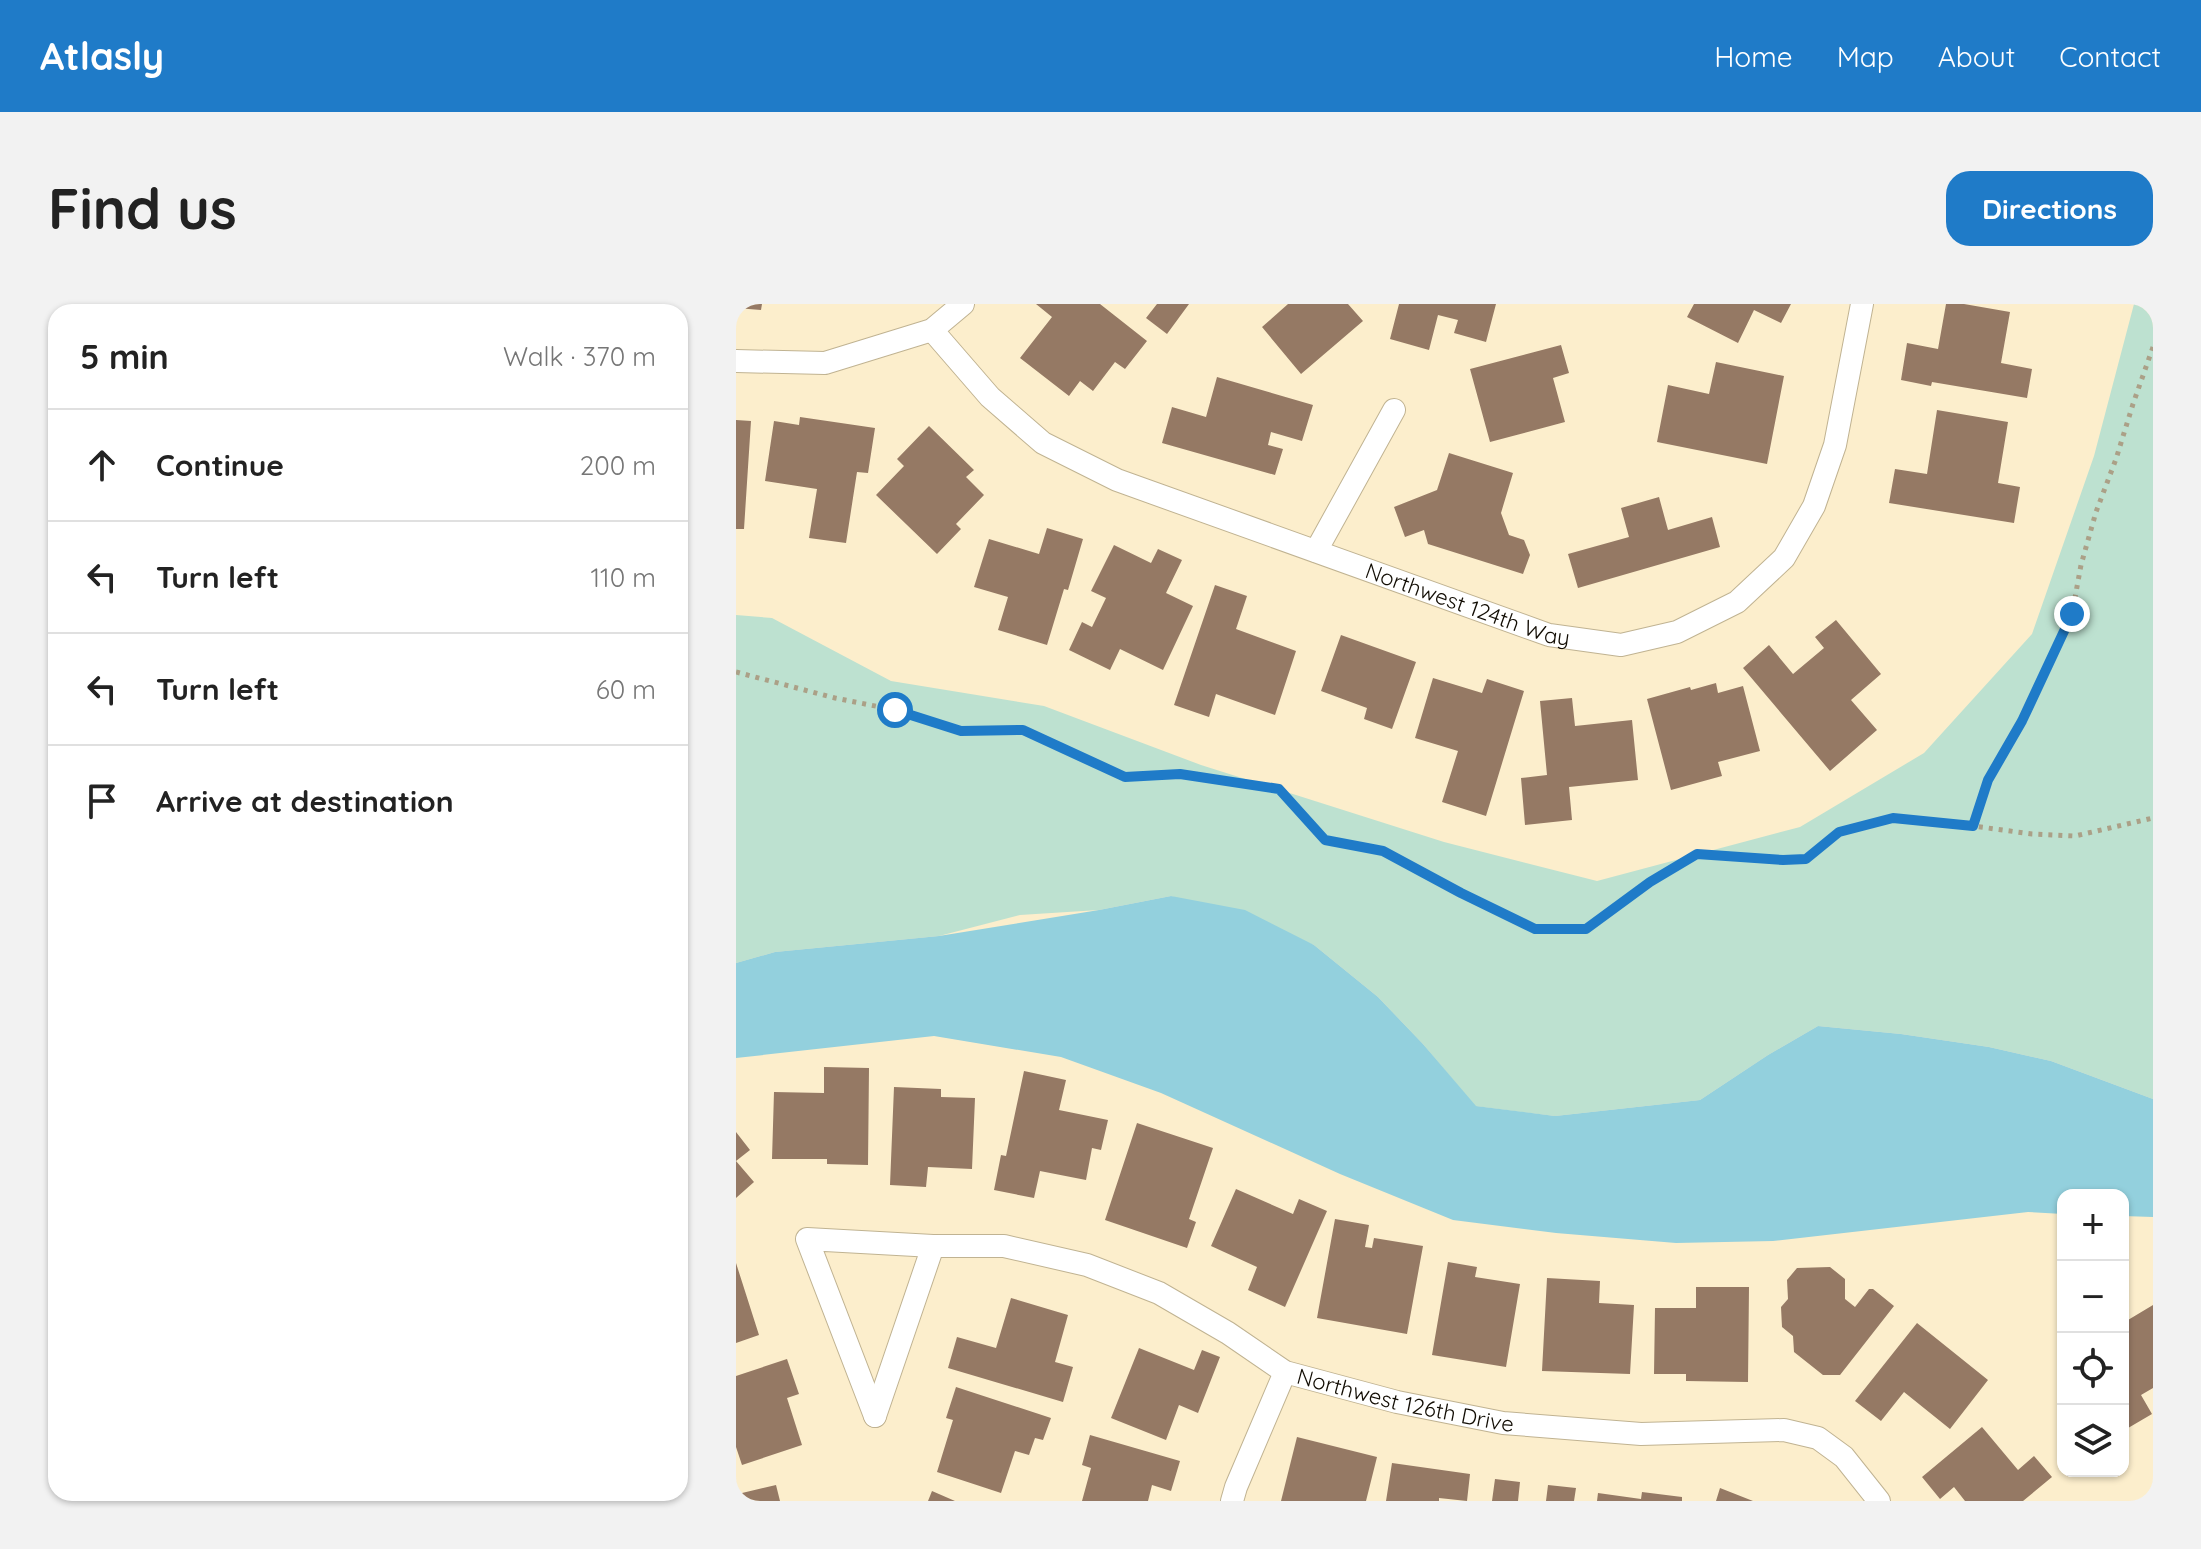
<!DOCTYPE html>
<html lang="en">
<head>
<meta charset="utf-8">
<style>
  body { margin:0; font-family:Quicksand,sans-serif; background:#f2f2f2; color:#222 }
  .controls { position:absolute; right:24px; bottom:24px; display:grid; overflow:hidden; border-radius:16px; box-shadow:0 2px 6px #0004 }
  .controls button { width:72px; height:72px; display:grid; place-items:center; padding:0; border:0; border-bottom:2px solid #e0e0e0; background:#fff; color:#222; font:40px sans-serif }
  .stop { position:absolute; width:24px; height:24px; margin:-18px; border:6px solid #1f7bc8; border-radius:50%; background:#fff }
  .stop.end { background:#1f7bc8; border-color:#fff; box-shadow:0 2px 8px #0008 }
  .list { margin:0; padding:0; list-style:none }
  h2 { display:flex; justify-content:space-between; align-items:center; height:104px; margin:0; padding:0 32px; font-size:34px }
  h2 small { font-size:26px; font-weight:400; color:#767676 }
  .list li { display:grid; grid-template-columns:52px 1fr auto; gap:24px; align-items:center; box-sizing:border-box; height:112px; padding:0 32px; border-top:2px solid #e0e0e0 }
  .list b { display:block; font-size:30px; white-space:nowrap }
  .list em { font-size:26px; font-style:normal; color:#767676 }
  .icon { flex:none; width:44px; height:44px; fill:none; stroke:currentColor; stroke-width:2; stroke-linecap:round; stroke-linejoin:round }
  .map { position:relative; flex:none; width:1417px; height:1197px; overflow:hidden; border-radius:24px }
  header { display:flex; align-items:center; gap:48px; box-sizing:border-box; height:112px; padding:0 40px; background:#1f7bc8; color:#fff }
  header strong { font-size:38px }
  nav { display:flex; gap:44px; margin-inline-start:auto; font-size:28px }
  .intro { display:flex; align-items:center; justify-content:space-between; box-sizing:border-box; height:192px; padding:0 48px }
  h1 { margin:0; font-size:56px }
  .button { padding:20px 36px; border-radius:24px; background:#1f7bc8; color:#fff; font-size:28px; font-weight:700 }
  main { display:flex; gap:48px; padding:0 48px }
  aside { flex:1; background:#fff; border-radius:24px; box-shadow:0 2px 6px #0004 }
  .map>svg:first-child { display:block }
</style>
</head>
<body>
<header>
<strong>Atlasly</strong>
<nav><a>Home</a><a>Map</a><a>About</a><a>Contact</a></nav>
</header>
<div class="intro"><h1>Find us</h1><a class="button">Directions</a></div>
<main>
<aside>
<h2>5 min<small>Walk · 370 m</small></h2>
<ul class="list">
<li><svg class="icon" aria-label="ahead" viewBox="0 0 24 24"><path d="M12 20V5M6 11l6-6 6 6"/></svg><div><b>Continue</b></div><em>200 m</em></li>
<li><svg class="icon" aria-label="left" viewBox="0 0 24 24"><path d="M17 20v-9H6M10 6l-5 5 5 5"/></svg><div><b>Turn left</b></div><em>110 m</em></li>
<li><svg class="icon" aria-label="left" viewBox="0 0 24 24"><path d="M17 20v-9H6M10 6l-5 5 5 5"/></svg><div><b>Turn left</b></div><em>60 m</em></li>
<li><svg class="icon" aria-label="arrive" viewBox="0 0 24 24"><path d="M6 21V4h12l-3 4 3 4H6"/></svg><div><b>Arrive at destination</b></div></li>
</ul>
</aside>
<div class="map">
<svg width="1417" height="1197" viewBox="0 0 1417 1197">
  <rect width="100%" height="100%" fill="#fceecc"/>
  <path fill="#bde1d0" d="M 1398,0 L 1417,0 L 1417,795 L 1315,757 L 1253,743 L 1165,730 L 1082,722 L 1032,751 L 964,796 L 819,812 L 739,802 L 687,740 L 642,693 L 578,641 L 435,592 L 363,606 L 284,611 L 203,632 L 39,648 L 0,659 L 0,311 L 36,314 L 155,377 L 308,402 L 465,461 L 708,538 L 861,577 L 1064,523 L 1188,449 L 1296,330 L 1358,152 Z"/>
  <path fill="#93d0dd" d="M 435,592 L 509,606 L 578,641 L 642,693 L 687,740 L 740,802 L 819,812 L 964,796 L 1032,751 L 1082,722 L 1165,730 L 1253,743 L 1315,757 L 1417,795 L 1417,913 L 1387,912 L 1387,891 L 1327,891 L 1327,910 L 1292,908 L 1037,937 L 940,939 L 820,929 L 717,916 L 604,870 L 425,789 L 325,753 L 198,732 L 0,754 L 0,659 L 39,648 L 203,632 L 363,606 Z"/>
  <path fill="#957964" d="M 0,0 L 26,0 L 25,6 L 0,4 Z
    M 300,0 L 364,0 L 411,37 L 389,65 L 379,58 L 357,87 L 344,77 L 333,92 L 284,54 L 316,13 Z
    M 421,0 L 453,0 L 431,30 L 410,14 Z
    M 552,0 L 612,0 L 627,17 L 565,70 L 526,23 Z
    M 663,0 L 760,0 L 750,38 L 718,29 L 722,16 L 702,11 L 693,46 L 654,35 Z
    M 958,0 L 1055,0 L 1045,19 L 1018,6 L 1002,39 L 951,13 Z
    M 1210,0 L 1228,0 L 1274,8 L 1265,59 L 1296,65 L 1291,94 L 1196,78 L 1195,82 L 1165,76 L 1171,39 L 1202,45 Z
    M 825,41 L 833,69 L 817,74 L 829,118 L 754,138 L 734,65 Z
    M 980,58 L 1048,72 L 1031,160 L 921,138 L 932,81 L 973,90 Z
    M 481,73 L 577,101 L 566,137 L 535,128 L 532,141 L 547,145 L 539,171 L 426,139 L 436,103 L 470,113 Z
    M 1201,106 L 1272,118 L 1262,179 L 1284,183 L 1278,219 L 1153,199 L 1159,165 L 1191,170 Z
    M 64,113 L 139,124 L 132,169 L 121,168 L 110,239 L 73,234 L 81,185 L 29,177 L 38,117 L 63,121 Z
    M 0,116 L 15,117 L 8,225 L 0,225 Z
    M 193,122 L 238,166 L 230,173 L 248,191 L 220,220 L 225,225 L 201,250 L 140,191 L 168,162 L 161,155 Z
    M 713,149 L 777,169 L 765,209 L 773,231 L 788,236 L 794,251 L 787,270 L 692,240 L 688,226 L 669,233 L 658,203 L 701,186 Z
    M 923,193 L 932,226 L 976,213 L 984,243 L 842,284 L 832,250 L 893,233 L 885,204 Z
    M 311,224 L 347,235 L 332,286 L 328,285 L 311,341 L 262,326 L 272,293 L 238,283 L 253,235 L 303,250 Z
    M 378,241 L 415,259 L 422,245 L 446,256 L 430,289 L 457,302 L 427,366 L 384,345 L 374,366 L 333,346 L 346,318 L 356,323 L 370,294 L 355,287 Z
    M 479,281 L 511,292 L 500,325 L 560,347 L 539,411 L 480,390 L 473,413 L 438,401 Z
    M 1100,316 L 1145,370 L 1115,396 L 1141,426 L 1094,467 L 1007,364 L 1033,341 L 1057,370 L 1088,344 L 1079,333 Z
    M 605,331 L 680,358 L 656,425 L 628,415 L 631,404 L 585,387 Z
    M 697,374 L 746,389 L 751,375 L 788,387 L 750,512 L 706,498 L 722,447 L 679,434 Z
    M 980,379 L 982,389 L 1007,382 L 1024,447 L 982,458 L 986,472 L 935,486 L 911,395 L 954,383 L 955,386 Z
    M 836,394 L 839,422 L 896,416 L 902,476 L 833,483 L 836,516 L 789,521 L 785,474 L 811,471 L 804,397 Z
    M 88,763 L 133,764 L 132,861 L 91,860 L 91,855 L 36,855 L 38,788 L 88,789 Z
    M 288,767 L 330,776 L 323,806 L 372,816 L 365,846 L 356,844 L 350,876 L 304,867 L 298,894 L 258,886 L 265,851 L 270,852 Z
    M 158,783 L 205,785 L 205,793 L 239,794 L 236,865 L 192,863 L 190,883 L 154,881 Z
    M 401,819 L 477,844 L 453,915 L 460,918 L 451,944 L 369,916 Z
    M 0,828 L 14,846 L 0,857 L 18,878 L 0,894 Z
    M 500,885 L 557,910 L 563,895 L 591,907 L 549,1003 L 512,986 L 521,963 L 475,942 Z
    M 599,915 L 633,921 L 629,943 L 636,944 L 638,934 L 687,942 L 671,1030 L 581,1014 Z
    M 712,958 L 741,963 L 739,973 L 784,980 L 770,1063 L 696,1051 Z
    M 0,959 L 23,1031 L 0,1039 Z
    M 1094,963 L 1109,975 L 1109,995 L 1119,1003 L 1133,985 L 1137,985 L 1158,1002 L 1104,1071 L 1087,1071 L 1058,1048 L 1057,1032 L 1046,1023 L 1045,1003 L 1052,995 L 1051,976 L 1061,964 Z
    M 811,974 L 864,977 L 863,999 L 898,1001 L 894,1070 L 806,1067 Z
    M 960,983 L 1013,983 L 1012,1078 L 950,1077 L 950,1070 L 918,1070 L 919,1004 L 960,1004 Z
    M 275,994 L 332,1011 L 319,1058 L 337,1063 L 327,1098 L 212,1064 L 221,1033 L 260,1044 Z
    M 1417,1001 L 1417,1084 L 1405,1091 L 1416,1110 L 1387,1127 L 1387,1019 Z
    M 1181,1019 L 1252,1076 L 1214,1125 L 1168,1088 L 1145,1117 L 1119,1097 Z
    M 403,1044 L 458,1066 L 466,1046 L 484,1053 L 462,1109 L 443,1101 L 430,1136 L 375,1114 Z
    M 51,1055 L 63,1090 L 51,1094 L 66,1141 L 6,1161 L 0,1143 L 0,1072 Z
    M 220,1083 L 315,1114 L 307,1136 L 299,1134 L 293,1151 L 279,1147 L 265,1189 L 201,1168 L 217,1116 L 210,1114 Z
    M 1246,1123 L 1282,1166 L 1298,1152 L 1316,1173 L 1287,1197 L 1229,1197 L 1218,1183 L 1204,1195 L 1186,1173 Z
    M 354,1131 L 444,1157 L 435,1187 L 416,1181 L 412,1197 L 346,1197 L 355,1164 L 346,1161 Z
    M 561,1133 L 641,1153 L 630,1197 L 545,1197 Z
    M 656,1159 L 734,1170 L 731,1197 L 703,1194 L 703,1197 L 650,1197 Z
    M 759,1175 L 784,1178 L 782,1197 L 756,1197 Z
    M 40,1181 L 44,1197 L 3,1197 L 6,1189 Z
    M 812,1181 L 840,1184 L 838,1197 L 810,1197 Z
    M 984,1184 L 1017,1197 L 980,1197 Z
    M 196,1187 L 219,1197 L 192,1197 Z
    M 906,1188 L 946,1193 L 946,1197 L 861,1197 L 862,1189 L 905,1195 Z"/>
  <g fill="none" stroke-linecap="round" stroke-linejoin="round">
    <g stroke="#c0b392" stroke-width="24">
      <g id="minor">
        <path id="s1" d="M 196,26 L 254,93 L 307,139 L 381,176 L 813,331 L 885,341 L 941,328 L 1001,298 L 1048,254 L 1078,202 L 1099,141 L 1126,0"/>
        <path d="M 0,57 L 89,59 L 196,26 L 227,0"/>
        <path d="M 580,247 L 658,106"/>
        <path id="s2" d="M 139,1112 L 71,935 L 197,942 L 268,942 L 351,961 L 423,989 L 492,1029 L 549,1068 L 661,1098 L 767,1119 L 905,1130 L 1048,1126 L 1082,1134 L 1108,1153 L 1143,1197"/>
        <path d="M 139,1112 L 197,942"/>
        <path d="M 496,1197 L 500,1183 L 549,1068"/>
      </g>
    </g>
    <path stroke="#aba087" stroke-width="5" stroke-dasharray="4 6" stroke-linecap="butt" d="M 1417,43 L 1397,100 L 1380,155 L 1360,208 L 1345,261 L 1336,310 L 1286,417 L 1252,476 L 1237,522 L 1296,530 L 1339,532 L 1417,514
      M 0,368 L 99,394 L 159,406 L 225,427 L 287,426 L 389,473 L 444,470 L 543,485 L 589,536 L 647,547 L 725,589 L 799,625 L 850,625 L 914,578 L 961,550 L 1047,556 L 1070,555 L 1103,528 L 1157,514 L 1237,522"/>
    <use href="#minor" stroke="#fff" stroke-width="22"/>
  </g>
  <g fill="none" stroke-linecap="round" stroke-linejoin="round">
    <path stroke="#1f7bc8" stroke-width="10" d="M 159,406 L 225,427 L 287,426 L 389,473 L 444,470 L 543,485 L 589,536 L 647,547 L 725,589 L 799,625 L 850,625 L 914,578 L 961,550 L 1047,556 L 1070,555 L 1103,528 L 1157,514 L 1237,522 L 1252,476 L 1286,417 L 1336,310"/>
  </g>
  <g text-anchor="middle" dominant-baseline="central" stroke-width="6" stroke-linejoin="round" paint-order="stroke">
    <g font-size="22" fill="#110c03" stroke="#fff">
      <text stroke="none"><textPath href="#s1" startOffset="614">Northwest 124th Way</textPath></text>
      <text stroke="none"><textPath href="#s2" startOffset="822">Northwest 126th Drive</textPath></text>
    </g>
  </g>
</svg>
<div class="controls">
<button>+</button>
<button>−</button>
<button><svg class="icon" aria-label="locate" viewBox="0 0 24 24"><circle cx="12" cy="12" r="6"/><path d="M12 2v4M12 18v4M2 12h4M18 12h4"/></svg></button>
<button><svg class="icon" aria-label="layers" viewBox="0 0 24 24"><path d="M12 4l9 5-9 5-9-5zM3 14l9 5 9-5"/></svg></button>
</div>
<div class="stop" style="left:159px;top:406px"></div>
<div class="stop end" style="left:1336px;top:310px"></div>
</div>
</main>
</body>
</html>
